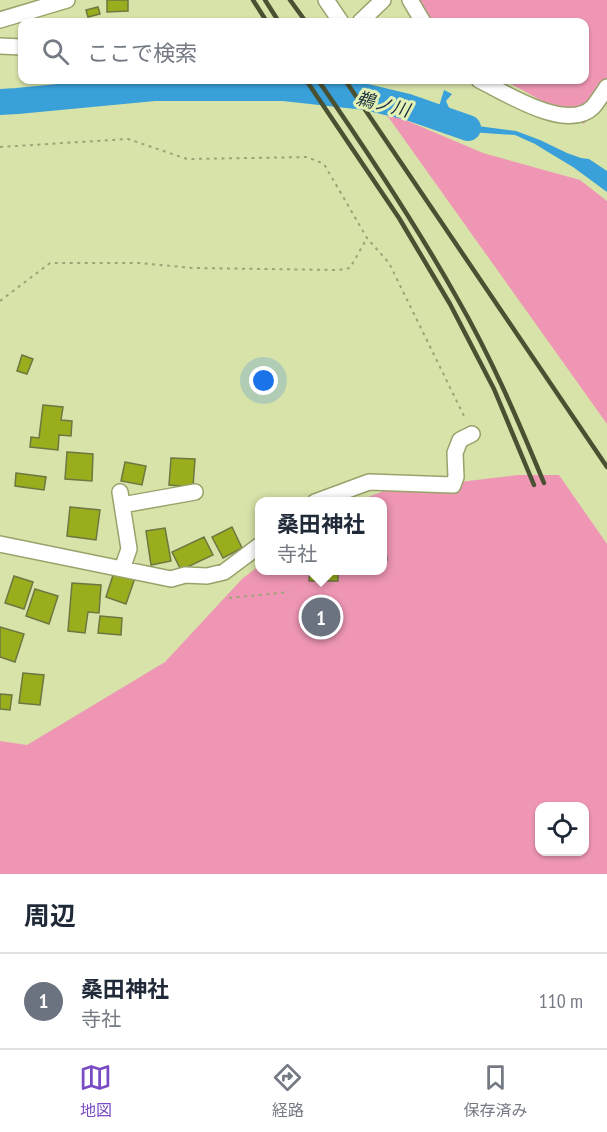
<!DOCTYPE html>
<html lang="ja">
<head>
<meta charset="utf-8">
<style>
  body { margin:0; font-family:"PT Sans Narrow","Noto Sans JP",sans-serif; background:#f2f2f3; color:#1f2937 }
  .controls { position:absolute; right:18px; bottom:18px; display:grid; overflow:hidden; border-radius:12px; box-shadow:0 2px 4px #0004 }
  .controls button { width:54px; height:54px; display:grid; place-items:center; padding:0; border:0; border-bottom:2px solid #e0e1e3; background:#fff; color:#1f2937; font:30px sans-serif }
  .you { position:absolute; left:264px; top:381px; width:21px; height:21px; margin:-15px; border:4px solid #fff; border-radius:50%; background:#1a73e8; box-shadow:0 0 0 9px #1a73e833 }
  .badge { display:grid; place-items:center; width:39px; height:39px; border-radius:50%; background:#794bc4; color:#fff; font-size:20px; font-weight:700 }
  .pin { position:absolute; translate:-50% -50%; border:3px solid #fff; box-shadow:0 2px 6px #0006 }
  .popup { position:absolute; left:255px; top:497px; width:132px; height:78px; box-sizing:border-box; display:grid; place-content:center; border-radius:12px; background:#fff; filter:drop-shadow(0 2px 4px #0005); font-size:20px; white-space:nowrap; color:#747a83 }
  .popup b { font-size:22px; color:#1f2937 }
  .popup::after { content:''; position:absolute; left:50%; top:100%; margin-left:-12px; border:12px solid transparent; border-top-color:#fff }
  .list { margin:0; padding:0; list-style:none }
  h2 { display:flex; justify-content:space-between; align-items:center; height:78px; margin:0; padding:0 24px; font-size:26px }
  h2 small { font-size:20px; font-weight:400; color:#747a83 }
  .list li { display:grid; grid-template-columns:39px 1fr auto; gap:18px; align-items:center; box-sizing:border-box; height:96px; padding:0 24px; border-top:2px solid #e0e1e3 }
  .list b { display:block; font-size:22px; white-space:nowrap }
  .list p { margin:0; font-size:20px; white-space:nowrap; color:#747a83 }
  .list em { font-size:20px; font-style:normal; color:#747a83 }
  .icon { flex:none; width:33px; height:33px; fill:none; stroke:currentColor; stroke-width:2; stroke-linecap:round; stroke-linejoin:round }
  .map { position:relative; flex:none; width:607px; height:874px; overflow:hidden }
  .search { position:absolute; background:#fff; box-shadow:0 2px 4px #0004; left:18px; right:18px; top:18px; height:66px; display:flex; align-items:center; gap:15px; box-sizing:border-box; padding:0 21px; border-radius:12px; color:#747a83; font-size:22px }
  .sheet { height:174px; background:#fff }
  nav { display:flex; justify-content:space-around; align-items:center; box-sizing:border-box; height:84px; border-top:2px solid #e0e1e3; background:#fff; font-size:16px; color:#747a83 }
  nav a { display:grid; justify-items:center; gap:3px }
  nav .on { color:#794bc4 }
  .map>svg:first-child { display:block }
</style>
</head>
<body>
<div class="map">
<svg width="607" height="874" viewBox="0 0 607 874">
  <rect width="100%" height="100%" fill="#d7e3a9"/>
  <path fill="#ef96b5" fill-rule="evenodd" d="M 410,0 L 607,0 L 607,88 L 584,124 L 504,80 L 584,80 L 584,22 L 426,22 Z
    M 384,111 L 483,153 L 580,180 L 607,201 L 607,424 Z
    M 518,475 L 559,475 L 607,544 L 607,874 L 0,874 L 0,741 L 27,745 L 165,662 L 242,579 L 259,566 L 260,570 L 382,570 L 382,502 L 358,501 L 384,491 ZM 540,806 L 584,806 L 584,852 L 540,852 Z"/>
  <path fill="#39a0da" d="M 444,90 L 452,94 L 446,101 L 450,110 L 451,115 L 470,125 L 516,131 L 540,140 L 567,153 L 581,158 L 589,159 L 607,171 L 607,192 L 573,167 L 548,152 L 535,144 L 515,135 L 469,132 L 457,127 L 432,129 Z"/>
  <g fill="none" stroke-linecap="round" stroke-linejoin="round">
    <path stroke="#39a0da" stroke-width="26" d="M 0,102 L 17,101 L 154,88 L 284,88 L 366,97 L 408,107 L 468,128"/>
  </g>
  <path fill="#9aad1c" stroke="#6d7741" stroke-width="1.5" d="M 107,0 L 128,0 L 128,11 L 107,12 Z
    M 98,7 L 100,14 L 88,17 L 86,10 Z
    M 22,355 L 33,359 L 27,374 L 17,371 Z
    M 43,405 L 63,407 L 61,420 L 72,421 L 71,436 L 59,435 L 58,450 L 30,447 L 31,437 L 39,438 Z
    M 67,452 L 93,454 L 92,481 L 65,479 Z
    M 171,458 L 195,459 L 193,487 L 169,485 Z
    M 125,462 L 146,466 L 142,485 L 121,481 Z
    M 16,473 L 46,477 L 44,490 L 15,486 Z
    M 70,507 L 100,510 L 96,540 L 67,536 Z
    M 232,527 L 242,548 L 223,558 L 212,537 Z
    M 165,528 L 171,561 L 151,565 L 146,531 Z
    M 384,534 L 387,560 L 382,560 L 382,535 Z
    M 204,537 L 213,555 L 181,570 L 172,552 Z
    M 115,569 L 136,575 L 126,604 L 106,597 Z
    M 310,570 L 338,570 L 338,581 L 309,581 Z
    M 14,576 L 33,582 L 24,609 L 5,603 Z
    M 72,583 L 101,585 L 99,613 L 88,612 L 85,633 L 68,631 Z
    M 35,589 L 58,596 L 49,624 L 26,616 Z
    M 100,616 L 122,618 L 121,635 L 98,633 Z
    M 0,627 L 24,634 L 15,662 L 0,657 Z
    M 23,673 L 44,675 L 40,705 L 19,703 Z
    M 0,694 L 12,695 L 10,710 L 0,709 Z"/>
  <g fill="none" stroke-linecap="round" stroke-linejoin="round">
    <g stroke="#98a36b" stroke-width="18">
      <path id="minor" d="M 326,0 L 341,22
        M 410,0 L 423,22
        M 0,20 L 67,0
        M 360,22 L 383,0
        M 0,46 L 22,47
        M 479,80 C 506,93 567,133 593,107 C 598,101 603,93 607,87
        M 120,492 L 129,549 L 122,569
        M 315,502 L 369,482 L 453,485 L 456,477 L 455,453 L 460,440 L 472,434
        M 122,505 L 195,492
        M 0,544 L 171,579 L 185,575 L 207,576 L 224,572 L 260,545"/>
    </g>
    <path stroke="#9ba476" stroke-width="2" stroke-dasharray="3 4.5" stroke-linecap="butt" d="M 0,147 L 128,139 L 187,159 L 307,157 L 324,164 L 367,238 L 389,263 L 466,420
      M 0,301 L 50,263 L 139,263 L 193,268 L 338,270 L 350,268 L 367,238
      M 229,598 L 289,592"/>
    <use href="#minor" stroke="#fff" stroke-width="15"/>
    <path stroke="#4a5032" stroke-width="4.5" d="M 253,0 L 267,22
      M 265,0 L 279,22
      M 290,0 L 306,22
      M 306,80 L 399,218 L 450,304 L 494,389 L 534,485
      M 318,80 C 367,151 415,223 457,298 C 491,357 518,420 544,483
      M 345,80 L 607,467"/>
  </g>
  <g text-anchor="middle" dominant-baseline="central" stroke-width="6" stroke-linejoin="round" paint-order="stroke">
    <g font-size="18" font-style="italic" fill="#192f3d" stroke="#e4f1b6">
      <text transform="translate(383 104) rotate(14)">鵜ノ川</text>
    </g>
  </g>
</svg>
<div class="controls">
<button><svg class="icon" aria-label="locate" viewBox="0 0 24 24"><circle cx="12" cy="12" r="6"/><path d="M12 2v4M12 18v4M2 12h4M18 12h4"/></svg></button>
</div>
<div class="you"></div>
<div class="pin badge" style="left:321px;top:617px;background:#6b7280">1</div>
<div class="popup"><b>桑田神社</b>寺社</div>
<div class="search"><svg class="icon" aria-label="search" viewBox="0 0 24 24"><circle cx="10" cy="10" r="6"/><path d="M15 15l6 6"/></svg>ここで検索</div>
</div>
<section class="sheet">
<h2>周辺<small></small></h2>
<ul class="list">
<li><span class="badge" style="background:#6b7280">1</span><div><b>桑田神社</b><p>寺社</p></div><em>110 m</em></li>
</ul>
</section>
<nav>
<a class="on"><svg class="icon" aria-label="map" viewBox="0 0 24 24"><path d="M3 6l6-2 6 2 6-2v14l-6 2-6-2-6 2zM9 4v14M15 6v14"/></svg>地図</a>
<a><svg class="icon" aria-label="directions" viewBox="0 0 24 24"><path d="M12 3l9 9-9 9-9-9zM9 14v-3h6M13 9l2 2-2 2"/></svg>経路</a>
<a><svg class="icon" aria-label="saved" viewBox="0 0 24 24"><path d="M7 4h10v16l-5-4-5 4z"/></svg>保存済み</a>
</nav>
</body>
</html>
